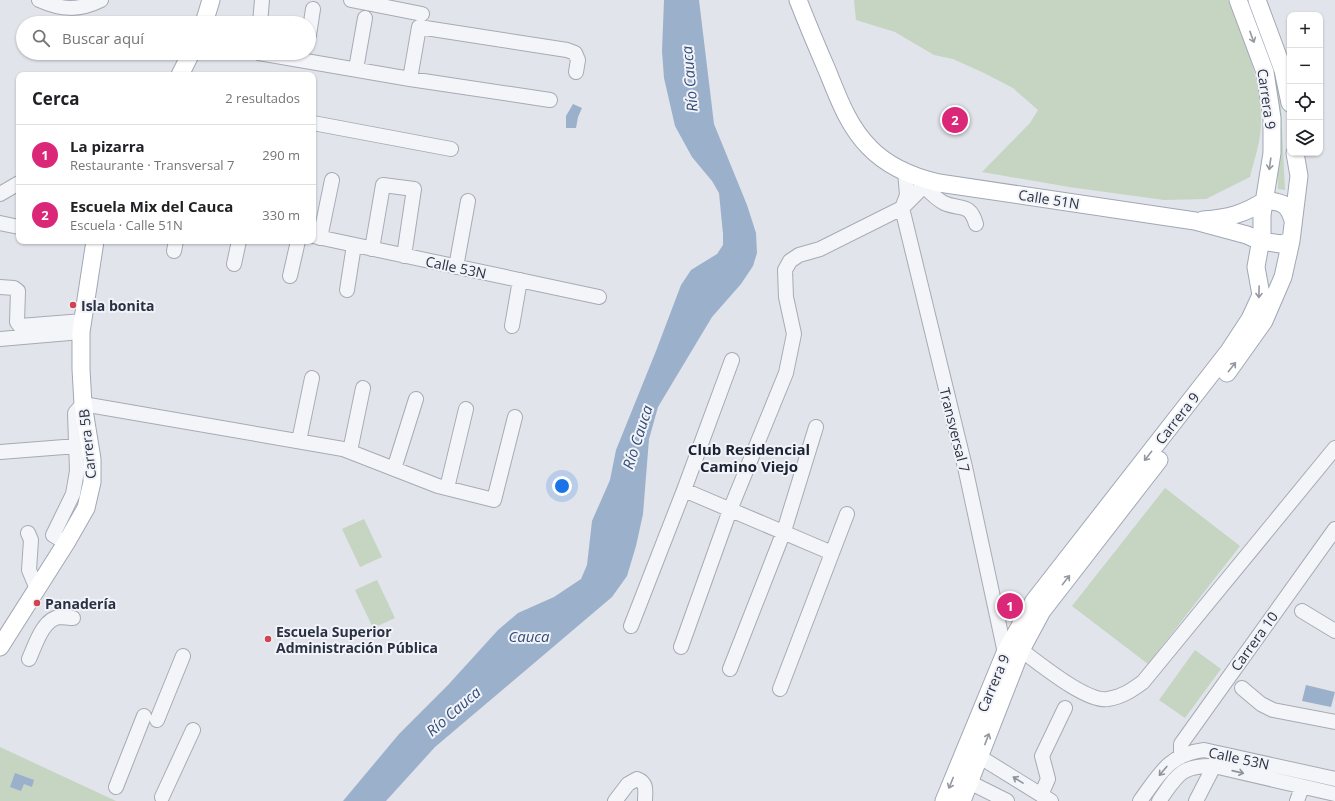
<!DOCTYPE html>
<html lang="es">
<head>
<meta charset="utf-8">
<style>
  body { margin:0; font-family:"Open Sans",sans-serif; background:#f6f6f6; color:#202124 }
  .controls { position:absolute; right:12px; top:12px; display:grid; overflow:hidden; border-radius:8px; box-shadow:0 1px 3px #0004 }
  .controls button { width:36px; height:36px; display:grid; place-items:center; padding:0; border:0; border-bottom:1px solid #e0e0e0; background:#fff; color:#202124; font:20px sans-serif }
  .you { position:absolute; left:562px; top:486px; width:14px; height:14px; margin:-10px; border:3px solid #fff; border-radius:50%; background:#1a73e8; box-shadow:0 0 0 6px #1a73e833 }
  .badge { display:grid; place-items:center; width:26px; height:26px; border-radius:50%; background:#db2777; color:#fff; font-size:13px; font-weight:700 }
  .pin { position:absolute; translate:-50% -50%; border:2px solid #fff; box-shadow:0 1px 4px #0006 }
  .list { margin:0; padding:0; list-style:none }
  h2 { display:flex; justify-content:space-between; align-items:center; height:52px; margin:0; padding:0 16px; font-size:17px }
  h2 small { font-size:13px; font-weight:400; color:#757577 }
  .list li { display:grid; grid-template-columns:26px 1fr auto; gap:12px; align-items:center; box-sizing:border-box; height:60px; padding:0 16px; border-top:1px solid #e0e0e0 }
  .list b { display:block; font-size:15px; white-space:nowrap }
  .list p { margin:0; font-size:13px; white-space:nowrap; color:#757577 }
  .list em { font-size:13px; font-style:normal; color:#757577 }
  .icon { flex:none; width:22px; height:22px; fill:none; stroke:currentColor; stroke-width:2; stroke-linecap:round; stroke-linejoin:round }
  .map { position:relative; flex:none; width:1335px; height:801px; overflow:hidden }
  .search { position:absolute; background:#fff; box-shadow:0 1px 3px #0004; left:16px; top:16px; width:300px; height:44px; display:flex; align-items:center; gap:10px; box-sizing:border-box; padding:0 14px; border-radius:22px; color:#757577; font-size:15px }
  .panel { position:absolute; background:#fff; box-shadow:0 1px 3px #0004; left:16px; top:72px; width:300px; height:172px; border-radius:8px }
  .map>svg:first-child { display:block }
</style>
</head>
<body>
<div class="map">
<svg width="1335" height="801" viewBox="0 0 1335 801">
  <rect width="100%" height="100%" fill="#e1e4ea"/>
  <path fill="#c6d4c2" d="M 854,0 L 1228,0 C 1244,39 1262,80 1261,123 C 1261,141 1254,160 1250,177 L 1206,199 L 1164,200 L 1069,187 L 982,172 L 1030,123 L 1038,110 L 1013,88 L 984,73 L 953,59 L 934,55 L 895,32 L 856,20 Z
    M 1242,0 L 1248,0 L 1280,88 L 1285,190 L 1278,189 L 1274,92 Z
    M 1165,488 L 1240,546 L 1148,664 L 1072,606 Z
    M 364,519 L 382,557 L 360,567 L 342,529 Z
    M 377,580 L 395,618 L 373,628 L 355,590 Z
    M 1195,650 L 1221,669 L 1185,718 L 1159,700 Z
    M 0,747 L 116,801 L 0,801 Z"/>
  <path fill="#9bb0cb" d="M 664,0 L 699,0 L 714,124 L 747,205 L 756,233 L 757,253 L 753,266 L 741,284 L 712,317 L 658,407 L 649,439 L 643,514 L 636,546 L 627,576 L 612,597 L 435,747 L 386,801 L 343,801 L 399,734 L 448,685 L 498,630 L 518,613 L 554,597 L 581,579 L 587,565 L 592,521 L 610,480 L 616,450 L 656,351 L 681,285 L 691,270 L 717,254 L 723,245 L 723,234 L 719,193 L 712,181 L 692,157 L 675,126 L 664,78 L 662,51 Z
    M 573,104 L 582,108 L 578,117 L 576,128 L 566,128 L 566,116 Z
    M 1306,685 L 1335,692 L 1331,707 L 1302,701 Z
    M 15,773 L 34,780 L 32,787 L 24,784 L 21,791 L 10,787 Z"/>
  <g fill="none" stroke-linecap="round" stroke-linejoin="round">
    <g stroke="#a6abb5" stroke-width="16">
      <path id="minor" d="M 39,0 C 61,10 79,11 101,0
        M 351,0 L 422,14
        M 260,23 L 262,0
        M 309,35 L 313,9
        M 259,53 L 410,79 L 550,100
        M 356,69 L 365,18
        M 410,79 L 419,27 L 567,50 L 575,53 L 578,60 L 576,72
        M 313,123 L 451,149
        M 922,184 C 929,191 935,198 944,203 C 959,210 970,202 976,224
        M 0,194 L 19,183
        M 902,208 L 965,467 L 1005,653
        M 902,208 L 907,195 L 905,172
        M 0,223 L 19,227
        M 313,236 L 599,297
        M 320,238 L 332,180
        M 372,249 L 383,185 L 414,189 L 404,256
        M 174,251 L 176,241
        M 234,264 L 239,241
        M 456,267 L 468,201
        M 290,276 L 298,241
        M 0,287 L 14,288 L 18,291 L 17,322 L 20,326 L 83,321
        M 347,290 L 354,245
        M 512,326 L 520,280
        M 0,339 L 81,332
        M 299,441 L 312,378
        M 350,451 L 363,388
        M 0,452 L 77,446
        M 394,469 L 416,399
        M 447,488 L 466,409
        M 684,490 L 832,553
        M 28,533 L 31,540 L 29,570 L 37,589
        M 66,543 L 53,535 L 73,494 L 77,471 L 75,413 L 83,404 L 343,449 L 438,486 L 494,500 L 515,417
        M 1302,611 L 1335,631
        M 631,626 L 684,490 L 732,360
        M 681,647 L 730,510 L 786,373 L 794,334 L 786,297 L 785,270 L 790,261 L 799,255 L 820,249 L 902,208 L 918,192 L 924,179
        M 1021,650 C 1039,663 1087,703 1108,699 C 1122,697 1132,690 1143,682 L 1335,448
        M 29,659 C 35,646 43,618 60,617 C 64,617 69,618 73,618
        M 730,669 L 784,531 L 816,427
        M 1242,688 L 1261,704 L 1273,710 L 1335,722
        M 780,689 L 847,514
        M 157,720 L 183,656
        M 1181,755 L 1181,744 L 1335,529
        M 980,757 L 1051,801
        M 969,782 L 1007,801
        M 116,787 L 144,716
        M 1041,795 L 1048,779 L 1042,756 L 1065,708
        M 162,797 L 193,730
        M 615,801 L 628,784 L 637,779 C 648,783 645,792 645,801
        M 1140,801 C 1159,775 1169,754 1204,750 L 1335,779
        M 1159,801 C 1177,776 1180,765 1214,766 L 1335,794
        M 1196,801 L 1214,766
        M 1297,801 L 1302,787"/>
    </g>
    <g stroke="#a0a8b6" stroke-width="19">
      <path id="major" d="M 798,0 C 807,23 817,47 827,70 C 838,97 848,126 869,147 C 888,167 913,177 939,183 L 1195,221 L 1247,235 L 1260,241 L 1281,244 L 1291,241
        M 1257,0 L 1283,70 L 1290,103
        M 204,23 L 211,0
        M 180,75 L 191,53
        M 1203,220 C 1229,218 1244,214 1266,200 C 1282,203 1287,202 1293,220
        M 1227,373 L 1264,321 L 1283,277 L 1291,241 L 1299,176 L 1295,153
        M 0,647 L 66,543 L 86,508 L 92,482 L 92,459 L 83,404 L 81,369 L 81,332 L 95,241
        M 944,801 L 1005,653 L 1034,601 L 1229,351 L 1250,319 L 1261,295 L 1256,267 L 1262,233 L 1262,215 L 1272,153 L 1272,118 L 1265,72 L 1238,0
        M 962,801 L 1021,650 L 1042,611 L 1159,460"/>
    </g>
    <use href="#minor" stroke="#f4f5f8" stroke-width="14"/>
    <use href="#major" stroke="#fff" stroke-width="17"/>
  </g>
  <defs><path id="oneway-shaft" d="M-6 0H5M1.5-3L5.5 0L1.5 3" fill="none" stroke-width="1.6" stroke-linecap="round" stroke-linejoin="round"/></defs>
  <g stroke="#9498a1">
    <use href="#oneway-shaft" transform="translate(1252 37) rotate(70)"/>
    <use href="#oneway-shaft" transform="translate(1270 164) rotate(98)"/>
    <use href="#oneway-shaft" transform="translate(1259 292) rotate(91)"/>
    <use href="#oneway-shaft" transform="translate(1232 367) rotate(-52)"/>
    <use href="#oneway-shaft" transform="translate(1148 456) rotate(128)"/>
    <use href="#oneway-shaft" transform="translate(1066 580) rotate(-52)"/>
    <use href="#oneway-shaft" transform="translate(987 739) rotate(-69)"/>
    <use href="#oneway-shaft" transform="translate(951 783) rotate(112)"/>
  </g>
  <g stroke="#8e939e">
    <use href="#oneway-shaft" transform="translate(1163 771) rotate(130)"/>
    <use href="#oneway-shaft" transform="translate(1238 772) rotate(13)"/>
    <use href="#oneway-shaft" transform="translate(1018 780) rotate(-148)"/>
  </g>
  <g fill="#d24351" stroke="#f1f3f8" stroke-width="1.5">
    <circle cx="73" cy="305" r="4"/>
    <circle cx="37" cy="603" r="4"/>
    <circle cx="268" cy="639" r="4"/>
  </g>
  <g text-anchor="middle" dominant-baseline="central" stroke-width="4" stroke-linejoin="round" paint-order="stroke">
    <g font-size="14" fill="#293143" stroke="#f1f3f8">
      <text transform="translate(1267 99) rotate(82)">Carrera 9</text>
      <text transform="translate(1049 199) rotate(9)">Calle 51N</text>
      <text transform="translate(456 267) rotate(12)">Calle 53N</text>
      <text transform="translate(1177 418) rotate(-52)">Carrera 9</text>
      <text transform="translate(955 430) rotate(76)">Transversal 7</text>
      <text transform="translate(87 444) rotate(-96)">Carrera 5B</text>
      <text transform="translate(1254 641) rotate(-54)">Carrera 10</text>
      <text transform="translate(993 683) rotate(-67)">Carrera 9</text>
      <text transform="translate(1239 758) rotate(12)">Calle 53N</text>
    </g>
    <g font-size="14" font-weight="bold" fill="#293143" stroke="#f1f3f8" text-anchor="start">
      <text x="81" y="305">Isla bonita</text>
      <text x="45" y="603">Panadería</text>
      <text x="276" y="631">Escuela Superior<tspan x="276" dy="16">Administración Pública</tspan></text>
    </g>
    <g font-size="15" font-style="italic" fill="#324d78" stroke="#f1f3f8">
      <text transform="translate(689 79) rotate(-95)">Río Cauca</text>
      <text transform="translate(637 437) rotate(-72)">Río Cauca</text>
      <text x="529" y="636">Cauca</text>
      <text transform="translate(453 711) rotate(-41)">Río Cauca</text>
    </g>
    <g font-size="15" font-weight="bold" fill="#1b2233" stroke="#f1f3f8">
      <text x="749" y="449">Club Residencial<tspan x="749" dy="17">Camino Viejo</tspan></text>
    </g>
  </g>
</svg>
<div class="controls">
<button>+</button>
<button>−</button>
<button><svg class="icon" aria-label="locate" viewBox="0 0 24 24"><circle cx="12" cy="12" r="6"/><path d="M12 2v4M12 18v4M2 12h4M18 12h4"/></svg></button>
<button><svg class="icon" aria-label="layers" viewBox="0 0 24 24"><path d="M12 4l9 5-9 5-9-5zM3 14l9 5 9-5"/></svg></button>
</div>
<div class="you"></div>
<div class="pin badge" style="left:1010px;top:606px">1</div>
<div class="pin badge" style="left:955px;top:120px">2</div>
<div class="search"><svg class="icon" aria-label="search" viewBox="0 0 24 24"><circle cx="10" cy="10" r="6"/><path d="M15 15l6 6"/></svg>Buscar aquí</div>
<section class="panel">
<h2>Cerca<small>2 resultados</small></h2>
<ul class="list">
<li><span class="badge">1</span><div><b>La pizarra</b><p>Restaurante · Transversal 7</p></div><em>290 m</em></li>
<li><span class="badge">2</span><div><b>Escuela Mix del Cauca</b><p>Escuela · Calle 51N</p></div><em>330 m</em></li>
</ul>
</section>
</div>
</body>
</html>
